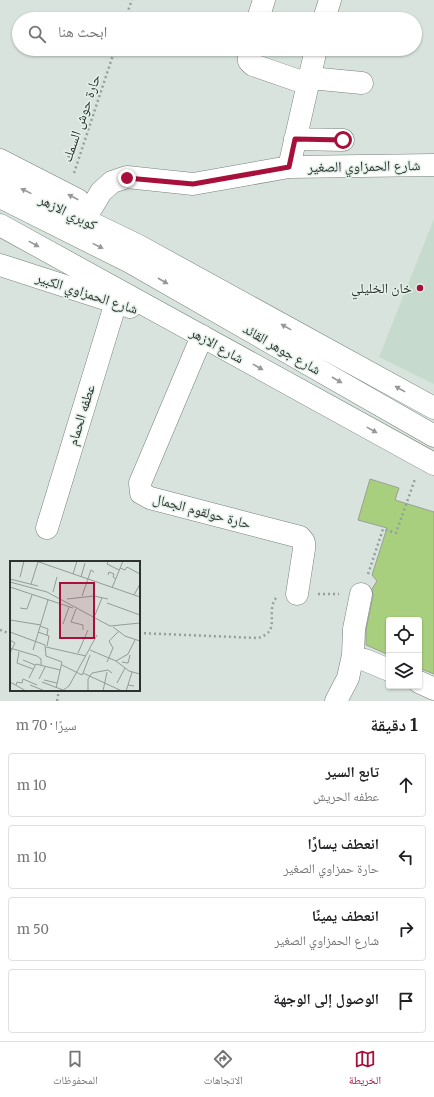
<!DOCTYPE html>
<html lang="ar">
<head>
<meta charset="utf-8">
<style>
  body { margin:0; font-family:Merriweather,"Noto Naskh Arabic",serif; background:#f6f6f6; color:#202124; direction:rtl }
  .controls { position:absolute; right:12px; bottom:12px; display:grid; overflow:hidden; border-radius:4px; box-shadow:0 1px 3px #0004 }
  .controls button { width:36px; height:36px; display:grid; place-items:center; padding:0; border:0; border-bottom:1px solid #e0e0e0; background:#fff; color:#202124; font:20px sans-serif }
  .stop { position:absolute; width:12px; height:12px; margin:-9px; border:3px solid #a8103c; border-radius:50%; background:#fff }
  .stop.end { background:#a8103c; border-color:#fff; box-shadow:0 1px 4px #0008 }
  .list { margin:0; padding:0; list-style:none }
  h2 { display:flex; justify-content:space-between; align-items:center; height:52px; margin:0; padding:0 16px; font-size:17px }
  h2 small { font-size:13px; font-weight:400; color:#757577 }
  .list li { display:grid; grid-template-columns:26px 1fr auto; gap:12px; align-items:center; box-sizing:border-box; height:64px; margin:0 8px 8px; padding:0 8px; border:1px solid #e0e0e0; border-radius:4px }
  .list b { display:block; font-size:15px; white-space:nowrap }
  .list p { margin:0; font-size:13px; white-space:nowrap; color:#757577 }
  .list em { font-size:13px; font-style:normal; color:#757577 }
  .icon { flex:none; width:22px; height:22px; fill:none; stroke:currentColor; stroke-width:2; stroke-linecap:round; stroke-linejoin:round }
  .map { position:relative; flex:none; width:434px; height:701px; overflow:hidden; direction:ltr }
  .search { position:absolute; background:#fff; box-shadow:0 1px 3px #0004; left:12px; right:12px; top:12px; height:44px; display:flex; align-items:center; gap:10px; box-sizing:border-box; padding:0 14px; border-radius:22px; color:#757577; font-size:15px }
  .sheet { height:340px; background:#fff }
  nav { display:flex; justify-content:space-around; align-items:center; box-sizing:border-box; height:56px; border-top:1px solid #e0e0e0; background:#fff; font-size:11px; color:#757577 }
  nav a { display:grid; justify-items:center; gap:2px }
  nav .on { color:#a8103c }
  .map>svg:first-child { display:block }
</style>
</head>
<body>
<div class="map">
<svg width="434" height="701" viewBox="0 0 434 701">
  <rect width="100%" height="100%" fill="#d7e3dc"/>
  <path fill="#c6dace" d="M 434,219 L 434,384 L 379,357 Z"/>
  <path fill="#a8cf7e" stroke="#9aa095" d="M 370,479 L 399,488 L 395,500 L 434,512 L 434,674 L 419,668 L 419,620 L 389,620 L 389,655 L 366,645 L 366,630 L 373,596 L 372,589 L 377,581 L 372,575 L 387,528 L 358,520 Z"/>
  <g fill="none" stroke-linecap="round" stroke-linejoin="round">
    <g stroke="#76817a" stroke-width="23">
      <path id="minor" d="M 258,19 L 264,0
        M 324,19 L 330,0
        M 249,49 L 249,61 L 253,65 L 308,84
        M 310,78 L 362,83
        M 295,139 L 343,140
        M 289,167 L 316,49
        M 92,207 L 101,192 L 112,182 L 127,177 L 193,184 L 289,167 L 434,165
        M 0,265 L 130,307
        M 202,336 L 140,483 L 141,493 L 150,498 L 300,537 L 304,542 L 304,549 L 297,594
        M 47,528 L 116,302
        M 365,660 L 389,670
        M 419,682 L 434,689
        M 336,701 L 348,678 L 353,655 L 354,629 L 361,594"/>
    </g>
    <g stroke="#76817a" stroke-width="23">
      <path id="major" d="M 0,160 L 78,200
        M 0,179 L 137,245 L 434,408
        M 0,197 L 130,262 L 434,436
        M 0,225 L 434,464"/>
    </g>
    <path stroke="#96a09a" stroke-width="2.5" stroke-dasharray="2 3" stroke-linecap="butt" d="M 125,19 L 132,0
      M 74,173 L 115,49
      M 368,574 L 383,529 L 396,533 L 415,479
      M 318,594 L 339,594
      M 0,630 L 11,634
      M 139,633 L 258,638 C 282,631 265,613 276,598
      M 57,701 L 59,690"/>
    <use href="#minor" stroke="#fff" stroke-width="22"/>
    <use href="#major" stroke="#fff" stroke-width="22"/>
  </g>
  <defs><path id="oneway-solid" d="M-6-.8H1V-3.2L6.5 0L1 3.2V.8H-6Z"/></defs>
  <g fill="#969998">
    <use href="#oneway-solid" transform="translate(26 191) rotate(-154)"/>
    <use href="#oneway-solid" transform="translate(73 197) rotate(-153)"/>
    <use href="#oneway-solid" transform="translate(34 244) rotate(29)"/>
    <use href="#oneway-solid" transform="translate(98 246) rotate(26)"/>
    <use href="#oneway-solid" transform="translate(163 281) rotate(30)"/>
    <use href="#oneway-solid" transform="translate(286 327) rotate(-151)"/>
    <use href="#oneway-solid" transform="translate(258 367) rotate(29)"/>
    <use href="#oneway-solid" transform="translate(337 380) rotate(30)"/>
    <use href="#oneway-solid" transform="translate(400 389) rotate(-151)"/>
    <use href="#oneway-solid" transform="translate(372 430) rotate(29)"/>
  </g>
  <g fill="none" stroke-linecap="round" stroke-linejoin="round">
    <path stroke="#a8103c" stroke-width="5" d="M 127,178 L 193,184 L 289,167 L 295,139 L 343,140"/>
  </g>
  <circle fill="#a8103c" stroke="#e4f1e9" stroke-width="1.5" cx="420" cy="288" r="4"/>
  <g text-anchor="middle" dominant-baseline="central" stroke-width="3" stroke-linejoin="round" paint-order="stroke">
    <g font-size="14" fill="#2e3330" stroke="#e4f1e9">
      <text transform="translate(81 118) rotate(-71)">حارة حوش السمك</text>
      <text transform="translate(364 166) rotate(-1)">شارع الحمزاوي الصغير</text>
      <text transform="translate(68 212) rotate(26)">كوبري الازهر</text>
      <text transform="translate(87 293) rotate(18)">شارع الحمزاوي الكبير</text>
      <text transform="translate(217 345) rotate(29)">شارع الازهر</text>
      <text transform="translate(282 349) rotate(30)">شارع جوهر القائد</text>
      <text transform="translate(81 415) rotate(-73)">عطفه الحمام</text>
      <text transform="translate(202 511) rotate(15)">حارة حولقوم الجمال</text>
    </g>
    <g font-size="14" fill="#2e3330" stroke="#e4f1e9" text-anchor="end">
      <text x="412" y="288">خان الخليلي</text>
    </g>
  </g>
  <g transform="translate(10 561)">
    <rect width="130" height="130" fill="#d7e3dc"/>
    <path fill="none" stroke="#939d97" stroke-width="1" d="M 26,0 L 130,36M 98,0 L 97,3 L 109,9M 110,7 L 115,9 L 117,6 L 130,13M 63,13 L 67,0M 98,14 L 99,11 L 104,13 L 103,16 L 106,18M 10,16 L 14,0M 71,16 L 75,2M 0,18 L 28,25M 0,21 L 37,31 L 100,65 L 130,62M 21,23 L 28,1M 0,26 L 63,47M 102,27 L 113,0M 43,31 L 47,16M 124,34 L 130,23M 72,35 L 81,9 L 84,11M 57,38 L 84,35 L 98,38M 97,42 L 130,54M 10,47 L 17,48 L 22,34M 66,48 L 61,61 L 73,64 L 73,69M 85,54 L 92,37M 0,59 L 31,64M 53,63 L 59,46M 30,65 L 38,68 L 37,74M 103,66 L 115,75 L 130,80M 0,71 L 35,84 L 36,95 L 52,101 L 46,127M 28,71 L 39,75 L 37,85M 0,79 L 5,82 L 0,92M 36,86 L 76,95M 0,87 L 27,95 L 31,98 L 31,104M 23,89 L 38,39M 80,89 L 106,100 L 119,110 L 130,113M 9,91 L 7,102 L 23,108M 68,92 L 78,69M 13,99 L 25,104M 106,100 L 118,93 L 125,79M 97,101 L 103,87 L 99,80 L 109,70M 112,101 L 118,102 L 120,94M 52,104 L 72,114 L 73,112M 73,112 L 112,130M 73,112 L 80,94M 19,117 L 26,103 L 50,109M 29,118 L 35,106M 34,119 L 47,122M 0,121 L 16,130M 32,121 L 53,129M 107,122 L 115,107M 6,124 L 7,121 L 12,122 L 13,118 L 27,124M 20,124 L 35,130M 118,124 L 122,111M 52,130 L 59,125 L 87,74M 78,130 L 78,118 L 82,112 L 98,109 L 102,112M 93,130 L 97,111M 116,130 L 118,124 L 124,125"/>
    <path fill="#a8103c" fill-opacity="0.15" stroke="#a8103c" stroke-width="2" d="M 50,22 L 84,22 L 84,77 L 50,77 Z"/>
    <rect width="130" height="130" fill="none" stroke="#2e3330" stroke-width="2"/>
  </g>
</svg>
<div class="controls">
<button><svg class="icon" aria-label="locate" viewBox="0 0 24 24"><circle cx="12" cy="12" r="6"/><path d="M12 2v4M12 18v4M2 12h4M18 12h4"/></svg></button>
<button><svg class="icon" aria-label="layers" viewBox="0 0 24 24"><path d="M12 4l9 5-9 5-9-5zM3 14l9 5 9-5"/></svg></button>
</div>
<div class="stop" style="left:343px;top:140px"></div>
<div class="stop end" style="left:127px;top:178px"></div>
<div class="search"><svg class="icon" aria-label="search" viewBox="0 0 24 24"><circle cx="10" cy="10" r="6"/><path d="M15 15l6 6"/></svg>ابحث هنا</div>
</div>
<section class="sheet">
<h2>1 دقيقة<small>سيرًا · 70 m</small></h2>
<ul class="list">
<li><svg class="icon" aria-label="ahead" viewBox="0 0 24 24"><path d="M12 20V5M6 11l6-6 6 6"/></svg><div><b>تابع السير</b><p>عطفه الحريش</p></div><em>10 m</em></li>
<li><svg class="icon" aria-label="left" viewBox="0 0 24 24"><path d="M17 20v-9H6M10 6l-5 5 5 5"/></svg><div><b>انعطف يسارًا</b><p>حارة حمزاوي الصغير</p></div><em>10 m</em></li>
<li><svg class="icon" aria-label="right" viewBox="0 0 24 24"><path d="M7 20v-9h11M14 6l5 5-5 5"/></svg><div><b>انعطف يمينًا</b><p>شارع الحمزاوي الصغير</p></div><em>50 m</em></li>
<li><svg class="icon" aria-label="arrive" viewBox="0 0 24 24"><path d="M6 21V4h12l-3 4 3 4H6"/></svg><div><b>الوصول إلى الوجهة</b></div></li>
</ul>
</section>
<nav>
<a class="on"><svg class="icon" aria-label="map" viewBox="0 0 24 24"><path d="M3 6l6-2 6 2 6-2v14l-6 2-6-2-6 2zM9 4v14M15 6v14"/></svg>الخريطة</a>
<a><svg class="icon" aria-label="directions" viewBox="0 0 24 24"><path d="M12 3l9 9-9 9-9-9zM9 14v-3h6M13 9l2 2-2 2"/></svg>الاتجاهات</a>
<a><svg class="icon" aria-label="saved" viewBox="0 0 24 24"><path d="M7 4h10v16l-5-4-5 4z"/></svg>المحفوظات</a>
</nav>
</body>
</html>
